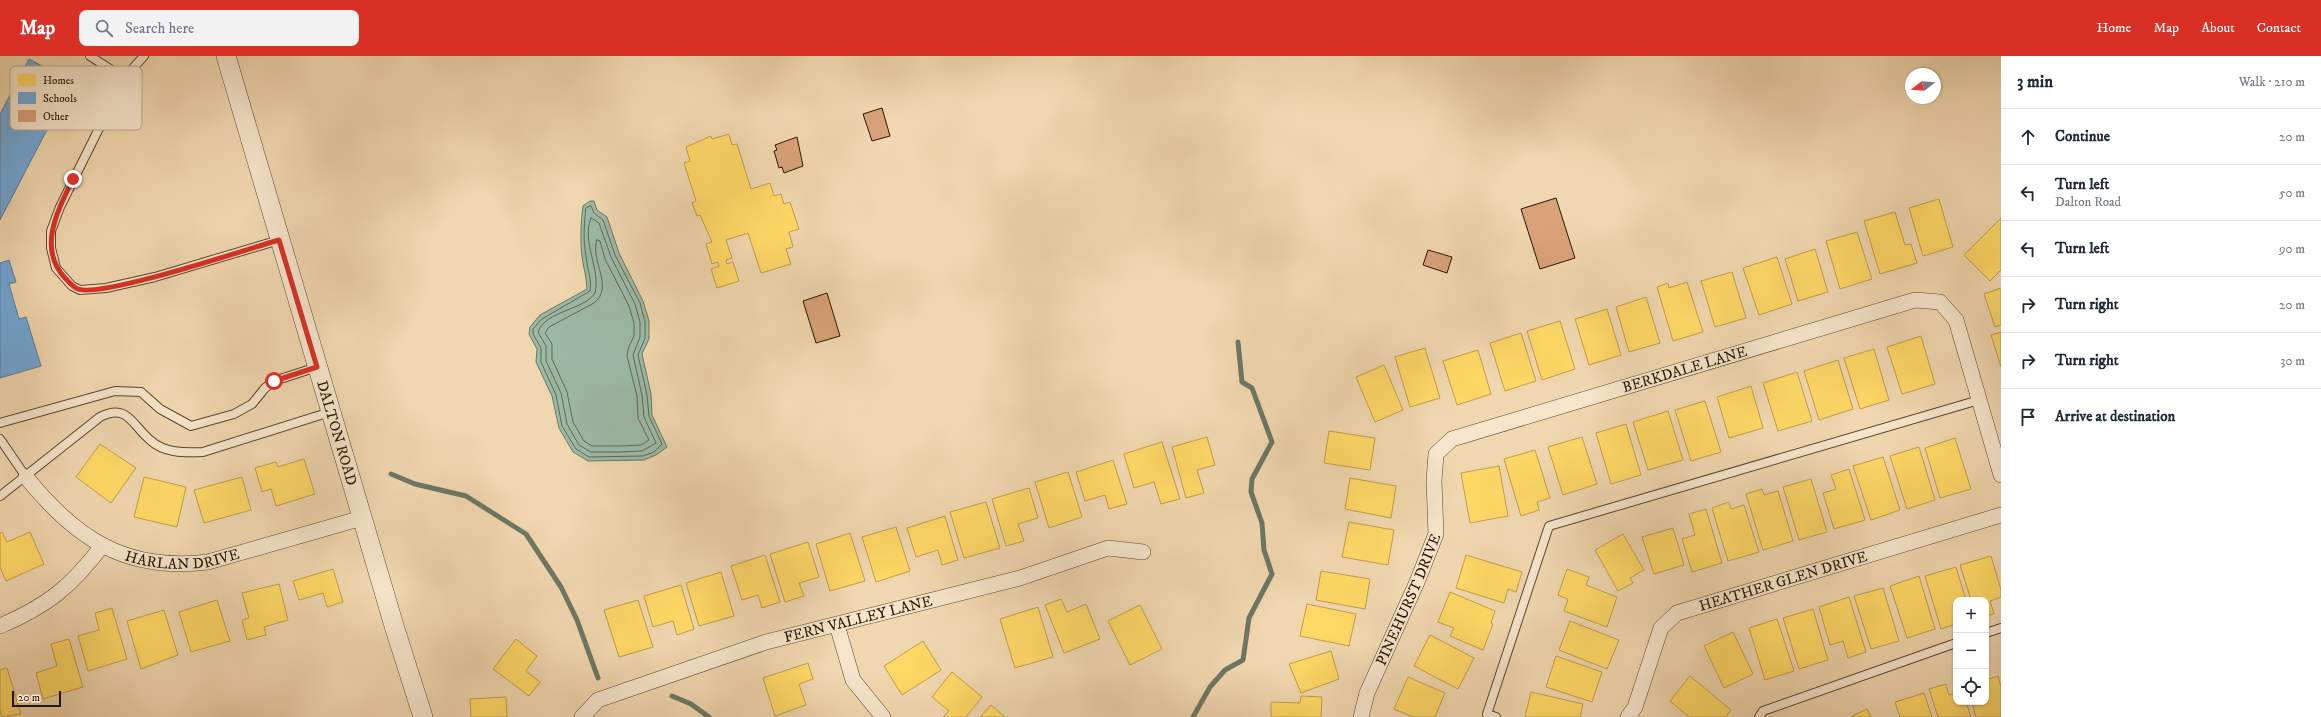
<!DOCTYPE html>
<html lang="en">
<head>
<meta charset="utf-8">
<style>
  body { margin:0; font-family:"IM FELL DW Pica",serif; background:#f2f2f3; color:#1f2937 }
  .controls { position:absolute; right:12px; bottom:12px; display:grid; overflow:hidden; border-radius:8px; box-shadow:0 1px 3px #0004 }
  .controls button { width:36px; height:36px; display:grid; place-items:center; padding:0; border:0; border-bottom:1px solid #e0e1e3; background:#fff; color:#1f2937; font:20px sans-serif }
  .compass { position:absolute; left:1905px; top:12px; width:36px; height:36px; border-radius:50%; background:#fff; box-shadow:0 1px 3px #0004; rotate:253deg }
  .scale { position:absolute; left:12px; bottom:10px; width:49px; box-sizing:border-box; padding-left:4px; border:2px solid #261600; border-top:0; font-size:11px; line-height:14px; white-space:nowrap; color:#261600; -webkit-text-stroke:3px #f6e5cb; paint-order:stroke }
  .stop { position:absolute; width:12px; height:12px; margin:-9px; border:3px solid #d93025; border-radius:50%; background:#fff }
  .stop.end { background:#d93025; border-color:#fff; box-shadow:0 1px 4px #0008 }
  .list { margin:0; padding:0; list-style:none }
  h2 { display:flex; justify-content:space-between; align-items:center; height:52px; margin:0; padding:0 16px; font-size:17px }
  h2 small { font-size:13px; font-weight:400; color:#747a83 }
  .list li { display:grid; grid-template-columns:26px 1fr auto; gap:12px; align-items:center; box-sizing:border-box; height:56px; padding:0 16px; border-top:1px solid #e0e1e3 }
  .list b { display:block; font-size:15px; white-space:nowrap }
  .list p { margin:0; font-size:13px; white-space:nowrap; color:#747a83 }
  .list em { font-size:13px; font-style:normal; color:#747a83 }
  .icon { flex:none; width:22px; height:22px; fill:none; stroke:currentColor; stroke-width:2; stroke-linecap:round; stroke-linejoin:round }
  .map { position:relative; flex:none; width:2001px; height:661px; overflow:hidden }
  header { display:flex; align-items:center; gap:24px; box-sizing:border-box; height:56px; padding:0 20px; background:#d93025; color:#fff }
  header strong { font-size:19px }
  nav { display:flex; gap:22px; margin-inline-start:auto; font-size:14px }
  .search { width:280px; height:36px; background:#f2f2f3; display:flex; align-items:center; gap:10px; box-sizing:border-box; padding:0 14px; border-radius:8px; color:#747a83; font-size:15px }
  main { display:flex }
  aside { flex:1; background:#fff }
  .map>svg:first-child { display:block }
</style>
</head>
<body>
<header>
<strong>Map</strong>
<div class="search"><svg class="icon" aria-label="search" viewBox="0 0 24 24"><circle cx="10" cy="10" r="6"/><path d="M15 15l6 6"/></svg>Search here</div>
<nav><a>Home</a><a>Map</a><a>About</a><a>Contact</a></nav>
</header>
<main>
<div class="map">
<svg width="2001" height="661" viewBox="0 0 2001 661">
  <rect width="100%" height="100%" fill="#f1d7af"/>
  <filter id="stains"><feTurbulence type="fractalNoise" baseFrequency=".005" numOctaves="4"/><feColorMatrix values="0 0 0 0 .2 0 0 0 0 .09 0 0 0 0 .02 0 0 0 .5 -.17"/></filter>
  <radialGradient id="worn" r=".72"><stop offset=".6" stop-color="#630" stop-opacity="0"/><stop offset="1" stop-color="#630" stop-opacity=".3"/></radialGradient>
  <path fill="#9bbaa7" stroke="#6c7864" d="M 590,145 L 594,145 L 597,154 L 607,161 L 619,197 L 643,245 L 649,265 L 649,283 L 642,298 L 651,338 L 652,359 L 667,391 L 656,399 L 644,404 L 588,405 L 573,396 L 559,372 L 552,340 L 536,306 L 537,293 L 529,278 L 530,271 L 540,259 L 587,233 C 587,222 583,211 582,200 C 580,183 581,166 583,150 Z"/>
  <path fill="#ffd966" stroke="#be9e47" d="M 729,78 L 732,89 L 737,88 L 751,133 L 770,127 L 774,140 L 781,138 L 784,148 L 790,146 L 799,173 L 789,176 L 793,191 L 786,193 L 791,208 L 761,217 L 748,177 L 726,184 L 732,202 L 726,204 L 727,208 L 733,206 L 739,225 L 717,232 L 711,213 L 719,210 L 718,206 L 712,208 L 706,188 L 712,186 L 700,159 L 697,160 L 692,147 L 696,145 L 684,107 L 690,105 L 686,91 L 711,80 L 712,83 Z
    M 1939,143 L 1953,191 L 1923,200 L 1909,152 Z
    M 1895,156 L 1905,189 L 1911,188 L 1917,207 L 1880,218 L 1864,165 Z
    M 2001,162 L 2001,214 L 1990,225 L 1964,199 Z
    M 1857,176 L 1872,223 L 1840,233 L 1826,185 Z
    M 1815,193 L 1828,236 L 1798,245 L 1785,203 Z
    M 1777,201 L 1792,248 L 1759,259 L 1743,212 Z
    M 1732,216 L 1746,262 L 1715,271 L 1701,225 Z
    M 1687,226 L 1703,276 L 1673,285 L 1657,231 L 1668,227 L 1669,232 Z
    M 2001,232 L 2001,269 L 1995,271 L 1984,238 Z
    M 1646,241 L 1660,287 L 1629,296 L 1616,251 Z
    M 1607,253 L 1621,299 L 1589,309 L 1575,263 Z
    M 1560,265 L 1575,313 L 1542,324 L 1527,275 Z
    M 2001,276 L 2001,311 L 1991,279 Z
    M 1521,277 L 1536,325 L 1505,335 L 1490,287 Z
    M 1921,280 L 1935,328 L 1902,338 L 1887,291 Z
    M 1425,292 L 1440,342 L 1410,351 L 1395,301 Z
    M 1874,293 L 1889,344 L 1860,353 L 1844,302 Z
    M 1478,294 L 1491,338 L 1457,349 L 1443,305 Z
    M 1838,304 L 1853,353 L 1819,364 L 1804,315 Z
    M 1384,309 L 1403,354 L 1375,366 L 1356,321 Z
    M 1797,316 L 1812,365 L 1778,375 L 1763,327 Z
    M 1751,330 L 1763,372 L 1729,382 L 1717,341 Z
    M 1705,345 L 1721,396 L 1691,405 L 1675,354 Z
    M 1668,355 L 1683,404 L 1648,414 L 1633,366 Z
    M 1626,368 L 1641,419 L 1611,428 L 1596,377 Z
    M 1329,375 L 1375,382 L 1370,414 L 1324,407 Z
    M 1207,381 L 1215,409 L 1197,414 L 1204,437 L 1186,442 L 1172,391 Z
    M 1582,381 L 1597,428 L 1563,439 L 1548,391 Z
    M 1955,382 L 1971,433 L 1940,442 L 1925,392 Z
    M 1162,386 L 1180,443 L 1161,448 L 1154,426 L 1134,432 L 1124,398 Z
    M 100,388 L 136,412 L 111,447 L 76,421 Z
    M 1919,391 L 1935,444 L 1907,453 L 1890,400 Z
    M 1535,394 L 1550,442 L 1537,446 L 1539,454 L 1521,460 L 1504,403 Z
    M 1883,401 L 1900,454 L 1871,464 L 1853,410 Z
    M 304,403 L 315,438 L 276,450 L 271,433 L 262,436 L 255,412 L 276,406 L 278,411 Z
    M 1113,404 L 1127,448 L 1109,453 L 1105,439 L 1085,445 L 1076,416 Z
    M 1499,410 L 1508,460 L 1470,467 L 1461,417 Z
    M 1849,413 L 1865,464 L 1834,473 L 1823,437 L 1836,433 L 1831,419 Z
    M 1068,416 L 1082,461 L 1049,472 L 1035,426 Z
    M 144,421 L 186,431 L 177,471 L 134,461 Z
    M 242,421 L 251,454 L 204,467 L 194,434 Z
    M 1350,422 L 1396,430 L 1391,462 L 1345,453 Z
    M 1811,423 L 1827,476 L 1799,484 L 1783,431 Z
    M 1029,432 L 1038,462 L 1018,468 L 1024,485 L 1006,490 L 992,443 Z
    M 1762,433 L 1764,439 L 1778,435 L 1793,485 L 1763,494 L 1746,438 Z
    M 986,446 L 1000,492 L 964,502 L 950,456 Z
    M 1729,446 L 1731,453 L 1744,449 L 1759,496 L 1728,505 L 1712,452 Z
    M 1706,453 L 1722,507 L 1692,516 L 1682,483 L 1695,479 L 1689,458 Z
    M 945,460 L 958,504 L 942,509 L 938,494 L 916,501 L 907,472 Z
    M 1349,466 L 1394,474 L 1388,509 L 1342,501 Z
    M 896,471 L 910,515 L 876,526 L 862,481 Z
    M 1673,472 L 1684,509 L 1654,518 L 1642,481 Z
    M 2,476 L 7,486 L 30,476 L 44,508 L 6,525 L 0,511 L 0,477 Z
    M 850,477 L 865,525 L 830,535 L 816,488 Z
    M 1623,478 L 1644,514 L 1630,522 L 1633,527 L 1618,535 L 1595,494 Z
    M 808,486 L 819,521 L 799,527 L 804,540 L 785,546 L 770,498 Z
    M 765,499 L 780,546 L 762,552 L 758,539 L 742,544 L 731,510 Z
    M 1466,499 L 1522,516 L 1516,536 L 1508,533 L 1504,547 L 1456,532 Z
    M 1991,500 L 2001,534 L 2001,541 L 1990,545 L 1994,558 L 1986,560 L 1986,544 L 1971,544 L 1960,509 Z
    M 1956,511 L 1966,544 L 1956,544 L 1956,568 L 1941,573 L 1925,520 Z
    M 333,513 L 343,546 L 327,551 L 323,537 L 299,544 L 293,525 Z
    M 1567,513 L 1589,521 L 1586,529 L 1617,541 L 1607,571 L 1564,555 L 1568,543 L 1558,539 Z
    M 1321,515 L 1370,523 L 1365,553 L 1316,544 Z
    M 721,516 L 734,560 L 699,570 L 686,527 Z
    M 1919,520 L 1935,573 L 1907,582 L 1890,530 Z
    M 279,528 L 288,564 L 264,571 L 266,579 L 247,584 L 242,564 L 249,562 L 242,537 Z
    M 681,529 L 694,573 L 677,579 L 673,565 L 653,571 L 644,540 Z
    M 1883,532 L 1899,585 L 1871,593 L 1854,540 Z
    M 1450,536 L 1495,555 L 1491,567 L 1493,568 L 1483,594 L 1450,580 L 1454,572 L 1438,566 Z
    M 1849,541 L 1866,596 L 1848,602 L 1843,585 L 1830,589 L 1819,551 Z
    M 1061,543 L 1067,556 L 1086,548 L 1100,583 L 1064,597 L 1045,549 Z
    M 217,544 L 230,585 L 191,596 L 179,556 Z
    M 638,544 L 653,591 L 619,601 L 604,554 Z
    M 1307,548 L 1356,558 L 1349,590 L 1300,580 Z
    M 1140,549 L 1162,593 L 1130,609 L 1108,565 Z
    M 1038,551 L 1053,601 L 1015,612 L 1000,563 Z
    M 112,552 L 127,603 L 88,615 L 78,580 L 99,574 L 95,557 Z
    M 1813,553 L 1828,604 L 1799,613 L 1783,562 Z
    M 164,554 L 178,599 L 141,613 L 127,565 Z
    M 1777,563 L 1794,615 L 1765,624 L 1749,572 Z
    M 1570,565 L 1619,584 L 1607,613 L 1559,594 Z
    M 1733,576 L 1753,618 L 1724,632 L 1704,590 Z
    M 1430,579 L 1474,602 L 1458,633 L 1414,610 Z
    M 69,583 L 83,631 L 43,643 L 36,617 L 57,610 L 51,588 Z
    M 516,583 L 537,600 L 526,615 L 540,626 L 529,640 L 493,613 Z
    M 923,585 L 941,614 L 902,639 L 884,610 Z
    M 1331,595 L 1339,623 L 1301,637 L 1289,608 Z
    M 1556,600 L 1602,616 L 1592,646 L 1546,631 Z
    M 808,607 L 813,623 L 799,628 L 806,649 L 775,660 L 763,622 Z
    M 7,612 L 21,658 L 2,661 L 0,654 L 0,614 Z
    M 952,616 L 982,641 L 966,661 L 943,661 L 949,655 L 932,641 Z
    M 1690,620 L 1731,654 L 1725,661 L 1689,661 L 1670,645 Z
    M 1998,620 L 2001,631 L 2001,661 L 1976,661 L 1972,646 L 1986,646 L 1986,624 Z
    M 1408,621 L 1445,637 L 1435,661 L 1413,661 L 1394,653 Z
    M 1946,628 L 1949,639 L 1956,637 L 1956,646 L 1966,646 L 1971,661 L 1938,661 L 1929,633 Z
    M 1531,636 L 1583,648 L 1580,661 L 1525,661 Z
    M 1924,637 L 1932,661 L 1900,661 L 1895,646 Z
    M 1301,640 L 1322,641 L 1321,661 L 1271,661 L 1271,646 L 1300,647 Z
    M 506,641 L 507,661 L 471,661 L 470,643 Z
    M 991,649 L 1005,661 L 980,661 Z
    M 1867,653 L 1871,661 L 1852,661 L 1852,660 Z"/>
  <path fill="#6fa8dc" stroke="#597c9a" d="M 29,3 L 72,26 L 0,164 L 0,58 Z
    M 9,204 L 16,226 L 9,228 L 19,263 L 26,261 L 41,310 L 0,322 L 0,207 Z"/>
  <g fill="none" stroke-linecap="round" stroke-linejoin="round">
    <path stroke="#606854" stroke-width="1" d="M 591,150 L 594,157 L 603,164 L 615,199 L 640,247 L 645,266 L 645,282 L 638,299 L 647,339 L 649,360 L 662,388 L 654,396 L 643,400 L 589,401 L 576,393 L 562,370 L 556,339 L 541,306 L 541,292 L 533,278 L 533,273 L 542,263 L 590,235 C 592,223 587,212 586,200 C 583,185 584,168 586,152 Z
      M 591,162 L 599,167 L 611,201 L 635,248 L 640,266 L 640,281 L 633,299 L 642,339 L 644,361 L 656,387 L 642,395 L 619,396 L 591,396 L 579,389 L 567,368 L 561,337 L 546,305 L 546,290 L 538,276 C 546,254 583,255 595,237 C 601,213 581,186 591,162 Z
      M 597,184 L 600,185 L 605,203 L 629,250 L 634,267 L 634,280 L 628,293 L 627,300 L 637,340 L 638,362 L 649,384 L 641,389 L 619,390 L 592,390 L 584,385 L 573,366 L 567,336 L 552,303 L 552,288 L 545,277 L 549,271 L 594,247 C 615,231 589,203 597,184 Z"/>
    <path stroke="#6c7864" stroke-width="5" d="M 391,418 L 415,428 L 466,440 L 526,478 L 561,531 L 577,564 L 598,622
      M 672,640 L 691,648 L 709,661
      M 1193,661 L 1210,631 L 1225,614 L 1243,604 L 1249,562 L 1272,518 L 1264,494 L 1262,467 L 1251,436 L 1252,423 L 1272,386 L 1252,332 L 1242,326 L 1238,286"/>
  </g>
  <path fill="#daa279" stroke="#261600" d="M 882,52 L 890,80 L 872,85 L 863,58 Z
    M 797,81 L 803,110 L 784,117 L 782,111 L 779,112 L 774,95 L 777,94 L 775,89 Z
    M 1556,142 L 1575,202 L 1540,213 L 1521,153 Z
    M 1428,194 L 1452,201 L 1447,217 L 1423,209 Z
    M 827,237 L 840,280 L 816,287 L 803,245 Z"/>
  <g fill="none" stroke-linecap="round" stroke-linejoin="round">
    <g stroke="#59462c" stroke-width="10">
      <path id="service" d="M 90,0 L 124,22
        M 144,0 L 124,22 L 60,151 L 51,175 L 51,192 L 56,212 L 72,230 L 80,234 L 106,232 L 155,221 L 279,184
        M 0,367 L 115,335 L 141,336 L 160,353 L 191,370 L 234,358 L 252,348 L 265,332 L 274,325 L 317,311
        M 0,383 L 26,421
        M 0,440 L 100,361 C 128,347 132,369 150,384 C 164,397 184,397 203,396 L 330,356
        M 1986,577 L 2001,572
        M 1496,661 L 1487,658 L 1549,470 L 1979,344
        M 1759,661 L 1763,655 L 1956,587"/>
    </g>
    <g stroke="#59462c" stroke-width="16">
      <g id="minor">
        <path id="s1" d="M 26,421 C 76,483 126,516 208,506 L 362,462"/>
        <path d="M 837,569 L 853,624 L 883,661"/>
        <path d="M 0,570 C 47,550 71,531 102,490"/>
        <path id="s2" d="M 582,661 L 598,644 L 766,586 L 1020,522 L 1108,492 L 1143,496"/>
        <path id="s3" d="M 1361,661 L 1367,637 L 1417,526 L 1436,478 L 1434,425 L 1436,398 L 1452,383 L 1915,244 L 1940,246 L 1956,264 L 2001,419"/>
        <path id="s4" d="M 1628,661 L 1635,651 L 1661,572 L 1677,557 L 2001,459"/>
      </g>
    </g>
    <g stroke="#59462c" stroke-width="20">
      <g id="tertiary">
        <path id="s5" d="M 226,0 L 395,573 L 423,661"/>
      </g>
    </g>
    <use href="#service" stroke="#f6e5cb" stroke-width="8"/>
    <use href="#minor" stroke="#f6e5cb" stroke-width="15"/>
    <use href="#tertiary" stroke="#f6e5cb" stroke-width="19"/>
  </g>
  <g fill="none" stroke-linecap="round" stroke-linejoin="round">
    <path stroke="#d93025" stroke-width="5" d="M 73,123 C 58,154 37,192 65,222 C 69,226 73,231 78,233 C 101,242 248,193 279,184 L 317,311 L 274,325"/>
  </g>
  <g text-anchor="middle" dominant-baseline="central" stroke-width="4" stroke-linejoin="round" paint-order="stroke">
    <g font-size="15" fill="#261600" stroke="#f6e5cb">
      <text stroke="none"><textPath href="#s3" startOffset="543">BERKDALE LANE</textPath></text>
      <text stroke="none"><textPath href="#s5" startOffset="393">DALTON ROAD</textPath></text>
      <text stroke="none"><textPath href="#s1" startOffset="186">HARLAN DRIVE</textPath></text>
      <text stroke="none"><textPath href="#s4" startOffset="228">HEATHER GLEN DRIVE</textPath></text>
      <text stroke="none"><textPath href="#s3" startOffset="127">PINEHURST DRIVE</textPath></text>
      <text stroke="none"><textPath href="#s2" startOffset="296">FERN VALLEY LANE</textPath></text>
    </g>
  </g>
  <rect x="10" y="10" width="132" height="64" rx="6" fill="#f6e5cb" stroke="#b8a78e" stroke-width="1"/>
  <rect x="18" y="18" width="18" height="12" fill="#ffd966"/>
  <rect x="18" y="36" width="18" height="12" fill="#6fa8dc"/>
  <rect x="18" y="54" width="18" height="12" fill="#daa279"/>
  <g font-size="11" fill="#261600">
    <text x="43" y="28">Homes</text>
    <text x="43" y="46">Schools</text>
    <text x="43" y="64">Other</text>
  </g>
  <rect width="100%" height="100%" filter="url(#stains)"/>
  <rect width="100%" height="100%" fill="url(#worn)"/>
</svg>
<div class="controls">
<button>+</button>
<button>−</button>
<button><svg class="icon" aria-label="locate" viewBox="0 0 24 24"><circle cx="12" cy="12" r="6"/><path d="M12 2v4M12 18v4M2 12h4M18 12h4"/></svg></button>
</div>
<svg class="compass" viewBox="-18 -18 36 36"><path d="M0-13l5 13h-10z" fill="#e53935"/><path d="M0 13l5-13h-10z" fill="#747a83"/></svg>
<div class="scale">20 m</div>
<div class="stop" style="left:274px;top:325px"></div>
<div class="stop end" style="left:73px;top:123px"></div>
</div>
<aside>
<h2>3 min<small>Walk · 210 m</small></h2>
<ul class="list">
<li><svg class="icon" aria-label="ahead" viewBox="0 0 24 24"><path d="M12 20V5M6 11l6-6 6 6"/></svg><div><b>Continue</b></div><em>20 m</em></li>
<li><svg class="icon" aria-label="left" viewBox="0 0 24 24"><path d="M17 20v-9H6M10 6l-5 5 5 5"/></svg><div><b>Turn left</b><p>Dalton Road</p></div><em>50 m</em></li>
<li><svg class="icon" aria-label="left" viewBox="0 0 24 24"><path d="M17 20v-9H6M10 6l-5 5 5 5"/></svg><div><b>Turn left</b></div><em>90 m</em></li>
<li><svg class="icon" aria-label="right" viewBox="0 0 24 24"><path d="M7 20v-9h11M14 6l5 5-5 5"/></svg><div><b>Turn right</b></div><em>20 m</em></li>
<li><svg class="icon" aria-label="right" viewBox="0 0 24 24"><path d="M7 20v-9h11M14 6l5 5-5 5"/></svg><div><b>Turn right</b></div><em>30 m</em></li>
<li><svg class="icon" aria-label="arrive" viewBox="0 0 24 24"><path d="M6 21V4h12l-3 4 3 4H6"/></svg><div><b>Arrive at destination</b></div></li>
</ul>
</aside>
</main>
</body>
</html>
